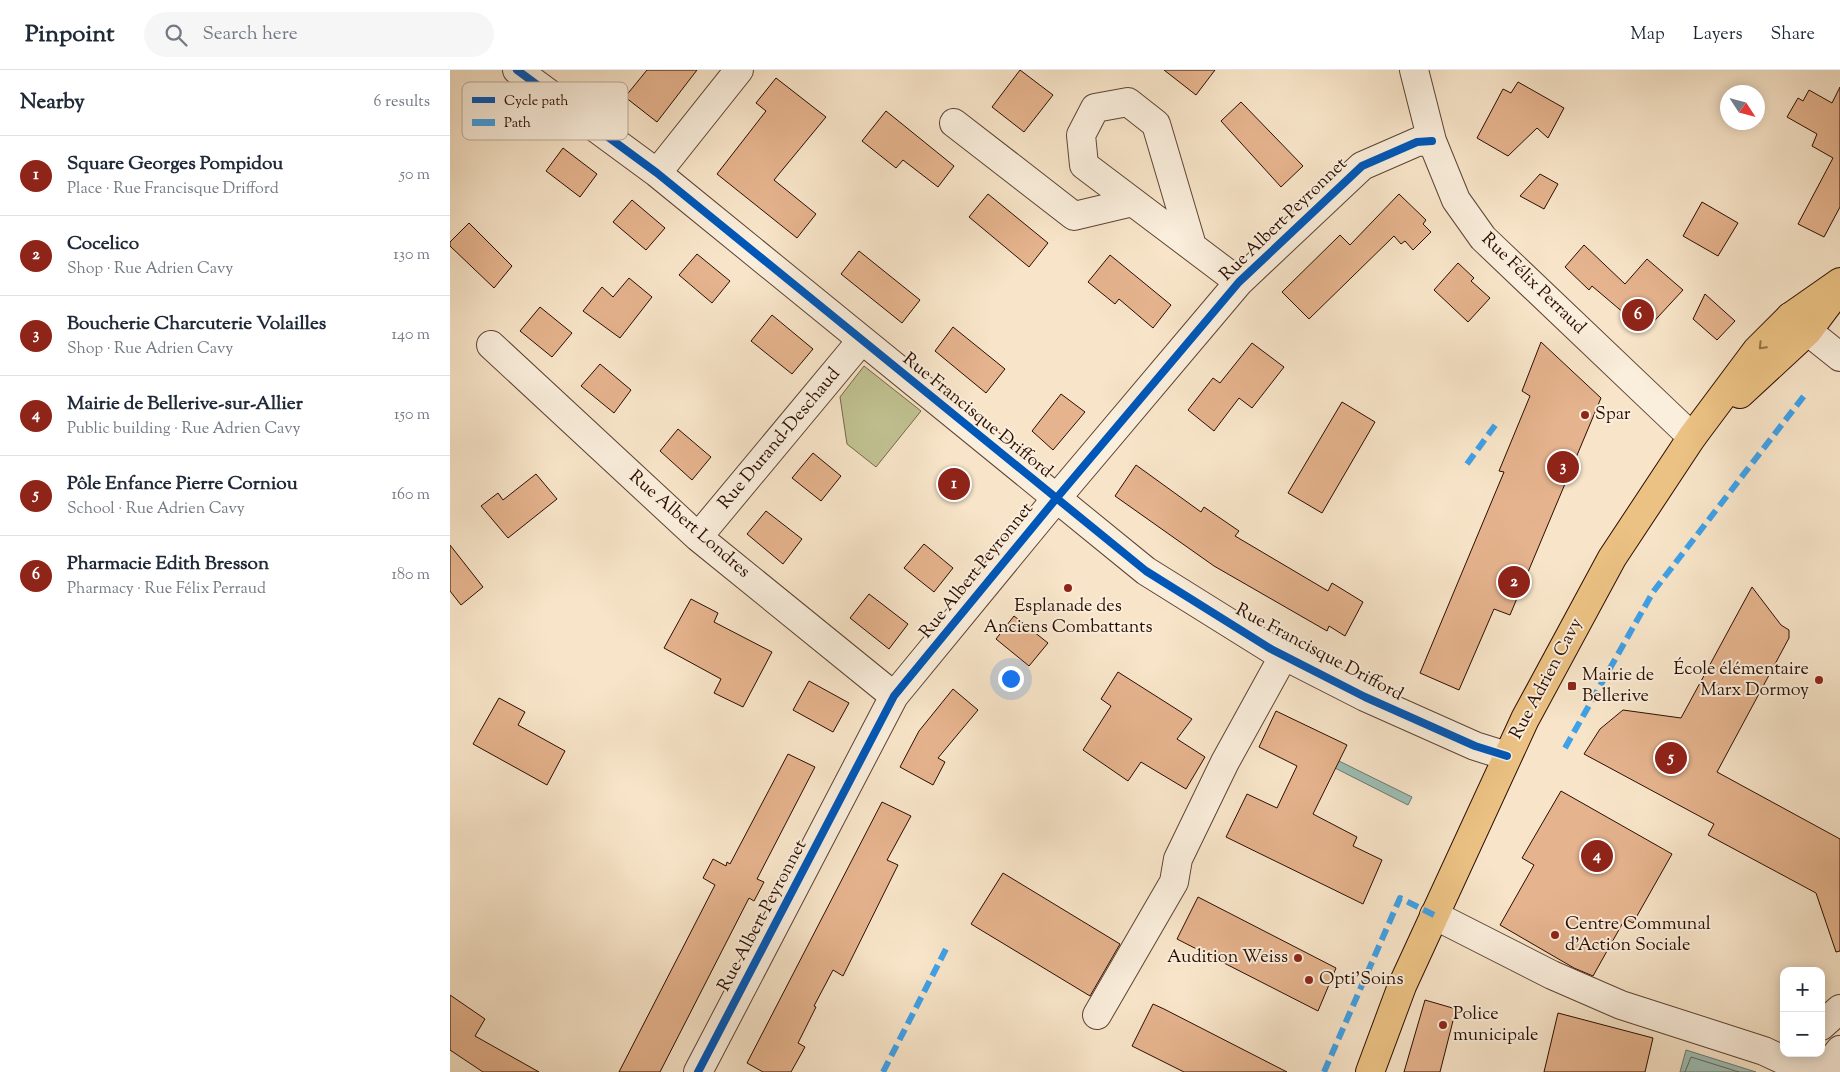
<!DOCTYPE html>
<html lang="en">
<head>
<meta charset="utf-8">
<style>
  body { margin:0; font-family:"Sorts Mill Goudy",serif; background:#f6f6f7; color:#1f2937 }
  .controls { position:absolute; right:15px; bottom:15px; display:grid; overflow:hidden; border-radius:10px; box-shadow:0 2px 12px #0003 }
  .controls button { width:45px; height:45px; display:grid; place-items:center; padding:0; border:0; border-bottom:1px solid #e0e1e3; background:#fff; color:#1f2937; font:25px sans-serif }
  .compass { position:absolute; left:1270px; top:15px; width:45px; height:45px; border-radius:50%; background:#fff; box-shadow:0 2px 12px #0003; rotate:126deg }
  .you { position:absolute; left:560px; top:608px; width:18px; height:18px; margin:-12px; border:4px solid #fff; border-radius:50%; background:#1a73e8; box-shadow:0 0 0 8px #1a73e833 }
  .badge { display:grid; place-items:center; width:32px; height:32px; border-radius:50%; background:#8f2418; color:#fff; font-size:16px; font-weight:700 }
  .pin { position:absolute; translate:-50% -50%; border:2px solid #fff; box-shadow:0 1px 5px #0006 }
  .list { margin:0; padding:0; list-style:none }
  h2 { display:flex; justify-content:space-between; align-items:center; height:65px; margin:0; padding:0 20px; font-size:21px }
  h2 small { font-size:16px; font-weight:400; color:#747a83 }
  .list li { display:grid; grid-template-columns:32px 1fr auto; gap:15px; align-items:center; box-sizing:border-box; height:80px; padding:0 20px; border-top:1px solid #e0e1e3 }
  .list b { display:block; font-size:19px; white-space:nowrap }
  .list p { margin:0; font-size:16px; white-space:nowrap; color:#747a83 }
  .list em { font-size:16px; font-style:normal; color:#747a83 }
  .icon { flex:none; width:28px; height:28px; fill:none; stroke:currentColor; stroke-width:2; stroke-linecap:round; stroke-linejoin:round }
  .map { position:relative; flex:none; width:1390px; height:1002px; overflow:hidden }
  header { display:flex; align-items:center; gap:30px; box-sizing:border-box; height:70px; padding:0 25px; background:#fff; border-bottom:1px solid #e0e1e3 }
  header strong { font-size:24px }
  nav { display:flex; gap:28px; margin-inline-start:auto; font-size:18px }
  .search { width:350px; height:45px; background:#f6f6f7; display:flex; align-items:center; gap:12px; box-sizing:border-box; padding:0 18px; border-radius:28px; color:#747a83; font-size:19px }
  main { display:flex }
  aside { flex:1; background:#fff }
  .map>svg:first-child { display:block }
</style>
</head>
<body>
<header>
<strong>Pinpoint</strong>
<div class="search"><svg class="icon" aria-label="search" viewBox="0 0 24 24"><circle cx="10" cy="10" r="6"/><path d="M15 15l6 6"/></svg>Search here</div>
<nav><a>Map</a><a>Layers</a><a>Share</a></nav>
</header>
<main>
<aside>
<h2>Nearby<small>6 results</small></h2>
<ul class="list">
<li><span class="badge">1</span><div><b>Square Georges Pompidou</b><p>Place · Rue Francisque Drifford</p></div><em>50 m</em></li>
<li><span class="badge">2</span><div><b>Cocelico</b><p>Shop · Rue Adrien Cavy</p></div><em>130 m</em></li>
<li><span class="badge">3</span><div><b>Boucherie Charcuterie Volailles</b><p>Shop · Rue Adrien Cavy</p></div><em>140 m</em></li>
<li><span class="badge">4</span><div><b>Mairie de Bellerive-sur-Allier</b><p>Public building · Rue Adrien Cavy</p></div><em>150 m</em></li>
<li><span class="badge">5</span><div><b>Pôle Enfance Pierre Corniou</b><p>School · Rue Adrien Cavy</p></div><em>160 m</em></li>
<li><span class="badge">6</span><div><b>Pharmacie Edith Bresson</b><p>Pharmacy · Rue Félix Perraud</p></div><em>180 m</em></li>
</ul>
</aside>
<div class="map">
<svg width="1390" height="1002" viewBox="0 0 1390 1002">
  <rect width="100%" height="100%" fill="#f8e5c9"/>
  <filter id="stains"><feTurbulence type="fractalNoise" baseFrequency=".004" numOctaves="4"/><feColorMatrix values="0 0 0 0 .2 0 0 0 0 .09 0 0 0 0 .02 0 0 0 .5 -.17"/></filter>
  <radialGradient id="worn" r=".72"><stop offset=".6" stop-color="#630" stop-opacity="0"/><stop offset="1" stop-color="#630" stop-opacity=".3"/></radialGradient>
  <path fill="#c2c393" stroke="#76684a" d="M 414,296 L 471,341 L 426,397 L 397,374 L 390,327 Z"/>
  <path fill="#9dbfb6" stroke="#6f786e" d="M 887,690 L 962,727 L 958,735 L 883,697 Z
    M 1236,980 L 1306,1002 L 1230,1002 Z"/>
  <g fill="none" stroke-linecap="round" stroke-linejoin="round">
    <path stroke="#64665c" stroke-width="1" d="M 1235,1002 L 1241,987 L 1289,1002"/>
  </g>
  <path fill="#e5b38d" stroke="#2b0d01" d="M 197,0 L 247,0 L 207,52 L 175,27 Z
    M 570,0 L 603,25 L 574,62 L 542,37 Z
    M 714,0 L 765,0 L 746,25 Z
    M 326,8 L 376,47 L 324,110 L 366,144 L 347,168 L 267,104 L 316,41 L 306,33 Z
    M 1068,12 L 1114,38 L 1098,68 L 1087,58 L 1058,86 L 1027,68 L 1053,19 L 1061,23 Z
    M 1390,17 L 1390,137 L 1374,167 L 1348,154 L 1383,88 L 1362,76 L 1367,64 L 1337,47 L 1348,28 L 1353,31 L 1359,20 L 1382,33 Z
    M 791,32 L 853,96 L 831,117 L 771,51 Z
    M 436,41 L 504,96 L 488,117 L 453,90 L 446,98 L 412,71 Z
    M 113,78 L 147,104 L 130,127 L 96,101 Z
    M 1090,104 L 1108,114 L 1094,139 L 1070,126 Z
    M 538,124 L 598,173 L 579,197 L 519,147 Z
    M 949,124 L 976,150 L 973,154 L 981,162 L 963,180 L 955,171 L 951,174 L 944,166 L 859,249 L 832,222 L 890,165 L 900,175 Z
    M 182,130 L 215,158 L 196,180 L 163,152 Z
    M 1252,132 L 1288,153 L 1268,186 L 1233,166 Z
    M 19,153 L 62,196 L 44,218 L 0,176 L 0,172 Z
    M 1134,175 L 1175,214 L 1197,189 L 1233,220 L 1195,261 L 1142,216 L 1139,220 L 1115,197 Z
    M 409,181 L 470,230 L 452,253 L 391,204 Z
    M 247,184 L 280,211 L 262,233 L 229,205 Z
    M 660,185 L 721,235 L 703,258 L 669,229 L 665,234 L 638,212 Z
    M 1008,193 L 1024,208 L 1021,211 L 1040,228 L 1018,252 L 984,220 Z
    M 179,208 L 202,227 L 170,268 L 133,241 L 152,217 L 163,227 Z
    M 1255,224 L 1285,251 L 1267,270 L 1243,249 Z
    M 90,237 L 122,263 L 102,287 L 70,261 Z
    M 322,245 L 363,279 L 342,304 L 301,271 Z
    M 503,257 L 555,299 L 536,323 L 485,281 Z
    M 1091,272 L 1151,328 L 1060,545 L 1044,539 L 1009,620 L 970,603 L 1054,402 L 1049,401 L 1080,326 L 1072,321 Z
    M 802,273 L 834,297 L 802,338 L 789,328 L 764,361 L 738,340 L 763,308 L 770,313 Z
    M 150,294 L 181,320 L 164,343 L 131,316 Z
    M 611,324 L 635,342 L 603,380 L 582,361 Z
    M 892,332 L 925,352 L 872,443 L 838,423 Z
    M 228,359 L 261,387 L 242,410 L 210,381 Z
    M 363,383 L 391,406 L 371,431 L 342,408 Z
    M 686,395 L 751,442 L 754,437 L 789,461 L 785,466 L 878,521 L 882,513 L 913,532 L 895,566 L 879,556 L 877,561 L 764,496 L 665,426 Z
    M 86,404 L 107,429 L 58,468 L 31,436 L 48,423 L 53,430 Z
    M 316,441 L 352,469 L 333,494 L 297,464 Z
    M 474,474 L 503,498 L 484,522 L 454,498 Z
    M 0,475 L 33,517 L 11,535 L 0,521 Z
    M 1302,517 L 1331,555 L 1339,560 L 1339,568 L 1267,702 L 1390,769 L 1390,881 L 1386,882 L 1366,823 L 1258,765 L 1264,754 L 1134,684 L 1150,659 L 1173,640 L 1231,648 Z
    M 419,524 L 458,554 L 439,579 L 400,548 Z
    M 241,529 L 268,543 L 264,552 L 322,582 L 293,637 L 264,623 L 271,609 L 214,578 Z
    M 564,546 L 598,573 L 579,596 L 546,569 Z
    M 668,602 L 742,649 L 727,669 L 755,687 L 736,719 L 691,692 L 678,711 L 633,680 L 661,636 L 651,629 Z
    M 359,611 L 399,633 L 383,662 L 343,640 Z
    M 503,619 L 528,640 L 488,688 L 495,692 L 483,715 L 450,697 L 469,661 Z
    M 49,628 L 75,642 L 68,655 L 115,681 L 97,715 L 23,674 Z
    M 826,641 L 897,675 L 863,744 L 907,767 L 903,776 L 932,790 L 913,834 L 776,767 L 797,724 L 827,738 L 847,696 L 809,677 Z
    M 338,684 L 365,697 L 307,809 L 314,812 L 304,831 L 299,828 L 210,1002 L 169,1002 L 265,815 L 253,808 L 263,789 L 276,796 L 277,792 L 280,794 Z
    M 1111,721 L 1222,784 L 1183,853 L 1175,849 L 1143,906 L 1124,898 L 1050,855 L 1084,795 L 1072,788 Z
    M 432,732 L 461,746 L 437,790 L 448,795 L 393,906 L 383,900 L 364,936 L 366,937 L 348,973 L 355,977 L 341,1002 L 313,1002 L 297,993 Z
    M 553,803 L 670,874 L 640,926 L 521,854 Z
    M 748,827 L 886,898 L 868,941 L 727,869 Z
    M 0,925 L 35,949 L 25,966 L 89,1002 L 33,1002 L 0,980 Z
    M 975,930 L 1006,939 L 990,1002 L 954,1002 Z
    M 703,934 L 714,939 L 837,1002 L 734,1002 L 682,976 Z
    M 1108,943 L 1203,968 L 1195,1002 L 1094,1002 Z"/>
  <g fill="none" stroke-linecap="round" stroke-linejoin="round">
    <g stroke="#5e4333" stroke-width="30">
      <path id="minor" d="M 67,0 L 207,103 L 696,501 L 821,579 L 915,627 L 1025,676 L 1057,686
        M 964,0 L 982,71 L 1006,130 L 1033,168 L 1242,367
        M 504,53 L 624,146 L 683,132 L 789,212
        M 207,103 L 289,0
        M 683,132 L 634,95 L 631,65 L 645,38 L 678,32 L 706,54 L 742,176
        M 1340,247 L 1390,287
        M 41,275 L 248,467 L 444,626
        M 248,467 L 411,271
        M 984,845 L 1102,905 L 1171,935 L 1314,981 L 1357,1001 L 1375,999 L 1390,980
        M 647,945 L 724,812 L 728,789 L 775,692 L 834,585
        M 1371,956 L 1390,939
        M 248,1002 L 444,626 L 605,430 L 789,212 L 912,96 L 967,72 L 982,71"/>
    </g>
    <g stroke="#2b0d01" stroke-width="30">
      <path id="major" d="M 1290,324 L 1357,262 L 1384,226
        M 920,1002 L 952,916 L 1075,649 L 1162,488 L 1242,367 L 1307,280 L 1340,247 L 1390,212"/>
    </g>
    <use href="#minor" stroke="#faeedc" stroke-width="28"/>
    <use href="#major" stroke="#ecc284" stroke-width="28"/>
    <path stroke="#3ea1e9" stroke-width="6" stroke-dasharray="12 6" stroke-linecap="butt" d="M 1017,394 L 1046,354
      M 1115,678 L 1203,522 L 1357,322
      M 433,1002 L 496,879
      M 874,1002 L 950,828 L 984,845"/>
    <g stroke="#faeedc" stroke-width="11">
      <path id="cycleway" d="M 67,0 L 207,103 L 696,501 L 821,579 L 915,627 L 1025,676 L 1057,686
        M 248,1002 L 444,626 L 605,430 L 789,212 L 912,96 L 967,72 L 982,71"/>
    </g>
    <use href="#cycleway" stroke="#0057b8" stroke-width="8"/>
  </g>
  <defs><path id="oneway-chevron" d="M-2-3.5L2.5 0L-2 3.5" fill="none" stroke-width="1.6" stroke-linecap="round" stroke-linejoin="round" transform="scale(1.25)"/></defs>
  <use stroke="#957149" href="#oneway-chevron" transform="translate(1312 276) rotate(134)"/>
  <g fill="#8f2418" stroke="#faeedc" stroke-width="2">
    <circle cx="1135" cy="345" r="5"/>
    <circle cx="618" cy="518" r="5"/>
    <circle cx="1369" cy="610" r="5"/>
    <rect x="1117" y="611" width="10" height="10" rx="2.5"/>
    <circle cx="1105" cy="865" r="5"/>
    <circle cx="848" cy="888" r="5"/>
    <circle cx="859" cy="910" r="5"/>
    <circle cx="993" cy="955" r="5"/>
  </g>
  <g text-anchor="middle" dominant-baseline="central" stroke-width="4" stroke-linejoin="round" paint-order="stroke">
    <g font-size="18" fill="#2b0d01" stroke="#faeedc">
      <text transform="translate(834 150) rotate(-44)">Rue Albert Peyronnet</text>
      <text transform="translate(1083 214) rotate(44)">Rue Félix Perraud</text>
      <text transform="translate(527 346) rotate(39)">Rue Francisque Drifford</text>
      <text transform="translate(330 369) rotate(-50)">Rue Durand-Deschaud</text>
      <text transform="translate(239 455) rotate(41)">Rue Albert Londres</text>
      <text transform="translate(527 501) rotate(-51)">Rue Albert Peyronnet</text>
      <text transform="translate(869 583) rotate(28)">Rue Francisque Drifford</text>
      <text transform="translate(1097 609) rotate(-62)">Rue Adrien Cavy</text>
      <text transform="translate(313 846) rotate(-62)">Rue Albert Peyronnet</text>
    </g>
    <g font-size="18" fill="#2b0d01" stroke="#faeedc" text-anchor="start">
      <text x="1145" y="345">Spar</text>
      <text x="618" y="537" text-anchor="middle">Esplanade des<tspan x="618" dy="21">Anciens Combattants</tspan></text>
      <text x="1359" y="600" text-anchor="end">École élémentaire<tspan x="1359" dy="21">Marx Dormoy</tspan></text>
      <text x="1132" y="606">Mairie de<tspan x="1132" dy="21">Bellerive</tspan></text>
      <text x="1115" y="855">Centre Communal<tspan x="1115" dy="21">d'Action Sociale</tspan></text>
      <text x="838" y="888" text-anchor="end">Audition Weiss</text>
      <text x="869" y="910">Opti'Soins</text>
      <text x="1003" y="945">Police<tspan x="1003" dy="21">municipale</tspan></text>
    </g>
  </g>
  <rect x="12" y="12" width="166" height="58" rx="8" fill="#faeedc" stroke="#bcaa9a" stroke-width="1"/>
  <rect x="22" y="27" width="23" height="6" fill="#0057b8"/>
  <rect x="22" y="49" width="23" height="7" fill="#3ea1e9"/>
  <g font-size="14" fill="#2b0d01">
    <text x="54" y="35">Cycle path</text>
    <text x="54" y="57">Path</text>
  </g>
  <rect width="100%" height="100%" filter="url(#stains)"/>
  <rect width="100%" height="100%" fill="url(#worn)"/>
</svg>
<div class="controls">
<button>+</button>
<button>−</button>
</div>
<svg class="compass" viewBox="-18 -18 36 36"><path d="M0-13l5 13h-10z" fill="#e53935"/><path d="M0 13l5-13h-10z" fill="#747a83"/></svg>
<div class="you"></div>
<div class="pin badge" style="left:504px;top:414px">1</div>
<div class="pin badge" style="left:1064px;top:512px">2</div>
<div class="pin badge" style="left:1113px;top:397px">3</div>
<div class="pin badge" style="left:1147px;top:786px">4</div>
<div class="pin badge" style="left:1221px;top:688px">5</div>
<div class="pin badge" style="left:1188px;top:245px">6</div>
</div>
</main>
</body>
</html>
